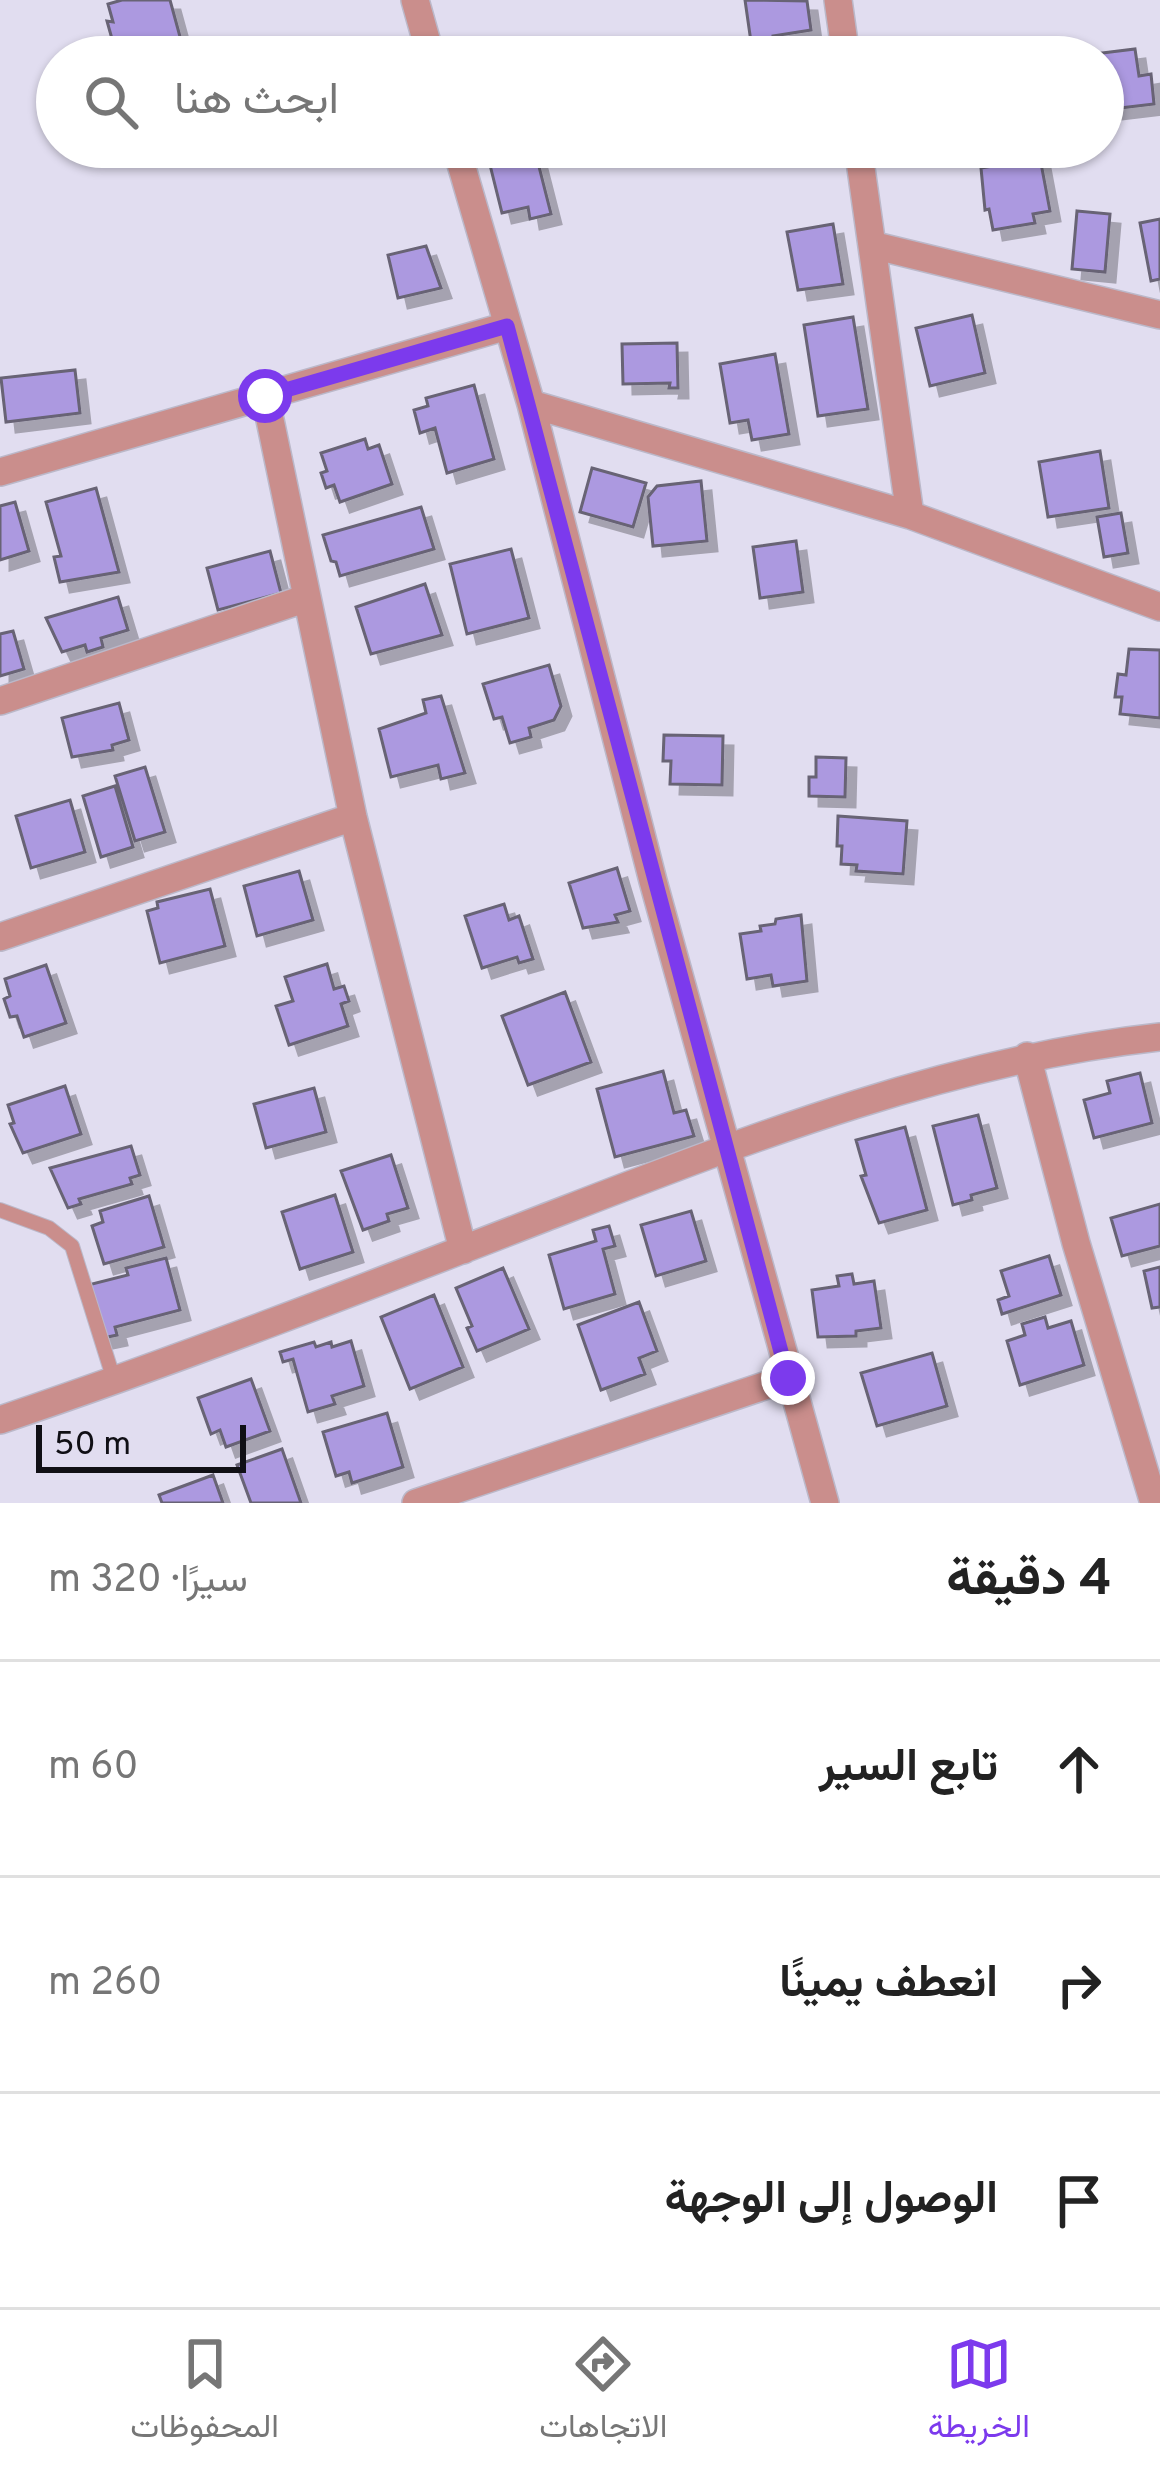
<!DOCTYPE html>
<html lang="ar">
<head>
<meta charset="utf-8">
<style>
  body { margin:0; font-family:Overpass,Vazirmatn,sans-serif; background:#f6f6f6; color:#222; direction:rtl }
  .scale { position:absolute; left:36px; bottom:30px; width:210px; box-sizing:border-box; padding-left:12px; border:6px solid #100f15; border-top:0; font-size:33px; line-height:42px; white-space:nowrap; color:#100f15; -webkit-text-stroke:9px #e1ddf0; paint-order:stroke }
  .stop { position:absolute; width:36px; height:36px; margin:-27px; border:9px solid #7c3aed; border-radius:50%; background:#fff }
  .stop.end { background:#7c3aed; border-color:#fff; box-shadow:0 3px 12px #0008 }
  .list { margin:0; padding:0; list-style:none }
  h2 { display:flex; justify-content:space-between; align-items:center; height:156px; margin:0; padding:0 48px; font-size:51px }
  h2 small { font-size:39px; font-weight:400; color:#767676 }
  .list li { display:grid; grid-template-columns:78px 1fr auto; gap:36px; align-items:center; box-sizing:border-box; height:216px; padding:0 48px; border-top:3px solid #e0e0e0 }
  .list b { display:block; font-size:45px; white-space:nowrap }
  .list em { font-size:39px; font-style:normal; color:#767676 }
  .icon { flex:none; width:66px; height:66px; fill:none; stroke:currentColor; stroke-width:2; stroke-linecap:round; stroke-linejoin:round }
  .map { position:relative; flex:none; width:1160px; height:1503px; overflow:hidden; direction:ltr }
  .search { position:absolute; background:#fff; box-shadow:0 3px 9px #0004; left:36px; right:36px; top:36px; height:132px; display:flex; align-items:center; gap:30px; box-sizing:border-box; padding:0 42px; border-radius:66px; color:#767676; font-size:45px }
  .sheet { height:804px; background:#fff }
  nav { display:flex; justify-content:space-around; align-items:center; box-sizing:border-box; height:168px; border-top:3px solid #e0e0e0; background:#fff; font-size:33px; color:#767676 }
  nav a { display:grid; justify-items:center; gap:6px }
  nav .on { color:#7c3aed }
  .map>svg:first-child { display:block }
</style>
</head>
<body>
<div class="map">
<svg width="1160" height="1503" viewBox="0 0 1160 1503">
  <defs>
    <filter id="shadow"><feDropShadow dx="10" dy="10" stdDeviation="0" flood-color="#0004"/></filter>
  </defs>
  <rect width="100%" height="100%" fill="#e1ddf0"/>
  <path fill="#ac99e0" stroke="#676374" stroke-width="3" filter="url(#shadow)" d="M 122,0 L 170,0 L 182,44 L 158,50 L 159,57 L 117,57 L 107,21 L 113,22 L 108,4 Z
    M 745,0 L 807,1 L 811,30 L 773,36 L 774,46 L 752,49 Z
    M 1135,49 L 1139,76 L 1151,74 L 1154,104 L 1103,110 L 1103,57 L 1086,55 Z
    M 534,147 L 551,214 L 530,219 L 528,207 L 502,213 L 488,157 Z
    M 1040,158 L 1050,211 L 1033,214 L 1035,223 L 993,230 L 989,209 L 985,210 L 981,168 Z
    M 1077,211 L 1110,214 L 1105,272 L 1072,269 Z
    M 1160,219 L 1160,279 L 1151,281 L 1140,223 Z
    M 833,224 L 843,284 L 798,290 L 787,232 Z
    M 426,246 L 441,288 L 398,298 L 388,255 Z
    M 972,315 L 985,373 L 930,386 L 916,328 Z
    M 853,317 L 868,409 L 818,416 L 804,325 Z
    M 677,343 L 678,388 L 669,388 L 670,383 L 623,384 L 622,344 Z
    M 775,354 L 789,434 L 752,440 L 748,420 L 730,423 L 720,364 Z
    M 75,370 L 80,413 L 6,422 L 1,378 Z
    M 474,385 L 494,459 L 447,473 L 435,428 L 420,433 L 414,410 L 428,406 L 426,398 Z
    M 365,439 L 368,449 L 379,445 L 392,484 L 340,502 L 334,485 L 326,488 L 321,473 L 327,471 L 321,453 Z
    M 1100,451 L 1109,508 L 1048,517 L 1039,462 Z
    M 592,468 L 646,483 L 633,527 L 580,512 Z
    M 701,481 L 707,541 L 653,546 L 648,497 L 657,486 Z
    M 96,488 L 119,572 L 60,582 L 54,557 L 61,556 L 46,502 Z
    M 15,502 L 29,551 L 0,560 L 0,506 Z
    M 421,507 L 434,549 L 340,576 L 336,562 L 331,561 L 323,535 Z
    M 1121,513 L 1128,553 L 1104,557 L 1097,517 Z
    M 796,541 L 803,592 L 760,598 L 753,547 Z
    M 511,549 L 529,618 L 467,634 L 450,564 Z
    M 270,551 L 281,593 L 218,610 L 207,568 Z
    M 425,584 L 442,635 L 371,654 L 356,607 Z
    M 118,597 L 128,630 L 101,638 L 103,647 L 87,652 L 85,645 L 62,652 L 46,618 Z
    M 13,631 L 24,669 L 0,676 L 0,634 Z
    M 1129,649 L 1160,650 L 1160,718 L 1120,714 L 1122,697 L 1115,697 L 1118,674 L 1126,675 Z
    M 549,665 L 561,706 L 554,720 L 529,728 L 531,737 L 510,743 L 502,717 L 494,719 L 483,684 Z
    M 441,696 L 465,773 L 441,779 L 438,765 L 391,777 L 379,729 L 426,713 L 423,700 Z
    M 119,703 L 129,740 L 112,745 L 113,750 L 72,757 L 62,718 Z
    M 664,735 L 723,736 L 722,785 L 670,784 L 671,761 L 663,761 Z
    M 816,757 L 846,758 L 845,797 L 809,796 L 809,777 L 816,777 Z
    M 145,767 L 165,832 L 135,841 L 115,776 Z
    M 115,786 L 133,847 L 101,857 L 83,796 Z
    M 70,800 L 85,852 L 31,868 L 16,816 Z
    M 838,816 L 907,821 L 903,874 L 856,871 L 857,865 L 841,864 L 842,846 L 837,846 Z
    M 617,868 L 630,911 L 615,915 L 618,922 L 583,928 L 569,883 Z
    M 299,871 L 313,920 L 257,936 L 244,886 Z
    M 210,889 L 225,946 L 160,963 L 147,911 L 158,908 L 157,902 Z
    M 504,904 L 509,920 L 519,916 L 533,959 L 519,963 L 517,957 L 482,968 L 465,916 Z
    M 801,915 L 807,981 L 773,986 L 771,975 L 747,979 L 740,934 L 761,931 L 760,926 L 775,924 L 776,919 Z
    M 327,964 L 334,989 L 344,986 L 349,1001 L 341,1004 L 348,1026 L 289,1045 L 276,1006 L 293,1001 L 285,977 Z
    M 46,965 L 66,1023 L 24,1037 L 17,1016 L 10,1017 L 4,999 L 10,996 L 5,979 Z
    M 565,992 L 591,1062 L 528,1085 L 502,1016 Z
    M 663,1071 L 674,1113 L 686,1110 L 694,1136 L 615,1157 L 597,1089 Z
    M 1140,1073 L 1152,1123 L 1094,1138 L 1084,1100 L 1110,1093 L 1107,1081 Z
    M 65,1086 L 81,1134 L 23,1153 L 10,1124 L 14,1123 L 8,1105 Z
    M 314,1088 L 326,1132 L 266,1148 L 254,1104 Z
    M 978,1115 L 997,1188 L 971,1195 L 972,1200 L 953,1205 L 933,1126 Z
    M 905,1127 L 927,1210 L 879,1223 L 861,1176 L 866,1175 L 856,1140 Z
    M 131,1146 L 140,1175 L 130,1178 L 132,1184 L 79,1199 L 81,1204 L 68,1208 L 50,1168 Z
    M 391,1155 L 408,1208 L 387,1214 L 389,1221 L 363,1230 L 341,1171 Z
    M 335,1195 L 353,1252 L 300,1269 L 282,1212 Z
    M 149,1196 L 164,1247 L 104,1264 L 92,1226 L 103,1222 L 100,1211 Z
    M 1160,1204 L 1160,1246 L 1122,1256 L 1111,1218 Z
    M 691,1211 L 706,1261 L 656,1276 L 641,1225 Z
    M 609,1226 L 615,1246 L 603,1249 L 615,1294 L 564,1309 L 549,1255 L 596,1241 L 593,1230 Z
    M 1049,1256 L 1061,1295 L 1002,1314 L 998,1300 L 1009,1296 L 1001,1271 Z
    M 166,1258 L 180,1310 L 115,1327 L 117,1335 L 103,1338 L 88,1285 L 128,1275 L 126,1268 Z
    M 1160,1267 L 1160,1307 L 1152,1308 L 1144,1271 Z
    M 503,1268 L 529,1329 L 477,1351 L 467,1328 L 472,1326 L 456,1288 Z
    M 852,1274 L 854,1284 L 874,1281 L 881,1328 L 856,1331 L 856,1336 L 818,1337 L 812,1290 L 839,1286 L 837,1276 Z
    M 434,1295 L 463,1367 L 410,1389 L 381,1317 Z
    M 639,1302 L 657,1351 L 639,1358 L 645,1374 L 601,1390 L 578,1325 Z
    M 1045,1317 L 1048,1328 L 1071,1321 L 1084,1365 L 1020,1385 L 1007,1341 L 1025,1335 L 1022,1324 Z
    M 351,1341 L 364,1386 L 332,1396 L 335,1404 L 308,1412 L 293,1359 L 283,1362 L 280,1352 L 314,1342 L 316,1347 L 331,1342 L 332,1347 Z
    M 932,1353 L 947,1406 L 877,1426 L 861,1373 Z
    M 251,1379 L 270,1431 L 226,1447 L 220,1430 L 211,1434 L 198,1398 Z
    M 387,1413 L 403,1467 L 352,1483 L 349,1472 L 336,1476 L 323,1432 Z
    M 282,1449 L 301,1503 L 251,1503 L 237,1465 Z
    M 213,1475 L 223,1503 L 162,1503 L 159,1495 Z"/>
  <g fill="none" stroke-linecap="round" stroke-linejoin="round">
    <g stroke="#bbb8c9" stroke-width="16">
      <path id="lane" d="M 0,1210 L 49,1228 L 72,1246 L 114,1380"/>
    </g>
    <g stroke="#bbb8c9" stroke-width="30">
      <path id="street" d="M 415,0 L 431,57
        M 838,0 L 846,57
        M 456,147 L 531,404 L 653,881 L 825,1503
        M 858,147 L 910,515
        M 872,245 L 1160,315
        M 265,396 L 353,817 L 463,1250
        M 531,404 L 910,515 L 1160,607
        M 0,472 L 507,326
        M 0,701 L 307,598
        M 0,937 L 353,817
        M 1027,1056 L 1076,1243 L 1154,1503
        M 0,1420 C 183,1358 364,1288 544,1218 C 743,1141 947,1060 1160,1037
        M 416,1503 L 788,1378"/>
    </g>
    <use href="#lane" stroke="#ca8e8c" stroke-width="14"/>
    <use href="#street" stroke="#ca8e8c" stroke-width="27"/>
  </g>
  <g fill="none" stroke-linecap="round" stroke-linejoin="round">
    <path stroke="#7c3aed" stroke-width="15" d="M 265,396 L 507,326 L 788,1378"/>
  </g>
</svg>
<div class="scale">50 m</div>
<div class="stop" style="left:265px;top:396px"></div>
<div class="stop end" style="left:788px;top:1378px"></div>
<div class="search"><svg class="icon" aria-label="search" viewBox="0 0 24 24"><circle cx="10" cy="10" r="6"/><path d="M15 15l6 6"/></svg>ابحث هنا</div>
</div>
<section class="sheet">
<h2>4 دقيقة<small>سيرًا · 320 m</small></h2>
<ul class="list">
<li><svg class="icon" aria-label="ahead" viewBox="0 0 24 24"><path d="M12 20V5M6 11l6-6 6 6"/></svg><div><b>تابع السير</b></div><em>60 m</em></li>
<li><svg class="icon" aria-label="right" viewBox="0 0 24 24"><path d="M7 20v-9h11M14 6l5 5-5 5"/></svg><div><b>انعطف يمينًا</b></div><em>260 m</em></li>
<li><svg class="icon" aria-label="arrive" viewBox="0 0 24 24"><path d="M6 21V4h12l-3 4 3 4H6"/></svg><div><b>الوصول إلى الوجهة</b></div></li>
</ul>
</section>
<nav>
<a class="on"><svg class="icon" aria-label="map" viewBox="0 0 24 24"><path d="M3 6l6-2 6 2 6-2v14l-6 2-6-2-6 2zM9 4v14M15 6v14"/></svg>الخريطة</a>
<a><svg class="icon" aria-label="directions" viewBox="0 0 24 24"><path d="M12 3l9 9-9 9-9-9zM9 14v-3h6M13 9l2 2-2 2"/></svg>الاتجاهات</a>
<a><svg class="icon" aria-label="saved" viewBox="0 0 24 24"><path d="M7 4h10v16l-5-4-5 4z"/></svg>المحفوظات</a>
</nav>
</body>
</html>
